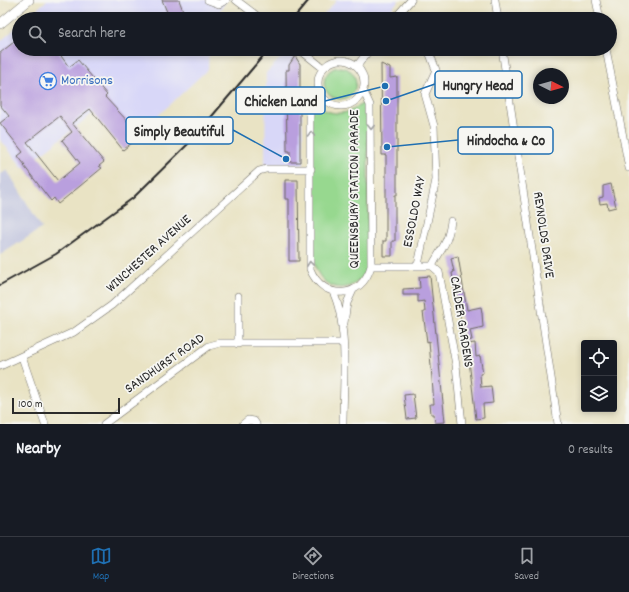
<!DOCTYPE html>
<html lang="en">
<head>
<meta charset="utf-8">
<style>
  body { margin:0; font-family:Dekko,sans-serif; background:#20242c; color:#f1f3f6 }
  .controls { position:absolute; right:12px; bottom:12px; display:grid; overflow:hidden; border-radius:4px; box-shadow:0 2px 6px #0003 }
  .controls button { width:36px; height:36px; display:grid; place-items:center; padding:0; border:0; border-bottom:1px solid #363941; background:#171b24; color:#f1f3f6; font:20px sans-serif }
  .compass { position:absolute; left:533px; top:68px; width:36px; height:36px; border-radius:50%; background:#171b24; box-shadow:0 2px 6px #0003; rotate:95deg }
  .scale { position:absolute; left:12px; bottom:10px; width:108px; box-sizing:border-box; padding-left:4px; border:2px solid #2b2b2b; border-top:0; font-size:11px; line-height:14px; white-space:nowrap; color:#2b2b2b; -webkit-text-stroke:3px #f6f6f2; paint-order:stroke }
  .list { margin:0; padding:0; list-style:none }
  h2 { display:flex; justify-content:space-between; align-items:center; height:52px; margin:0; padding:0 16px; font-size:17px }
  h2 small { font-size:13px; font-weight:400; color:#9ea1a6 }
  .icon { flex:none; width:22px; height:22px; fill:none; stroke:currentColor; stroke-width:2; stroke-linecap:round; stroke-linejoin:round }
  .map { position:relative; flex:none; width:629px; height:424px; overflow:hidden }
  .search { position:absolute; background:#171b24; box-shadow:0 2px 6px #0003; left:12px; right:12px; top:12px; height:44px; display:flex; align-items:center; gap:10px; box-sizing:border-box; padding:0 14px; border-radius:22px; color:#9ea1a6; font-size:15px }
  .sheet { height:112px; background:#171b24 }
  nav { display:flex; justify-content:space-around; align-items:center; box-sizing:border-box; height:56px; border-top:1px solid #363941; background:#171b24; font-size:11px; color:#9ea1a6 }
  nav a { display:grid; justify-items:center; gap:2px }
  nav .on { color:#1f6fb2 }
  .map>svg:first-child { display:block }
</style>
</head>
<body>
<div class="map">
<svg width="629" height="424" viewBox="0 0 629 424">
  <rect width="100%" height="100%" fill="#f6f6f2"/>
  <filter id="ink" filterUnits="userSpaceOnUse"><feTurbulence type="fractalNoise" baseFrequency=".025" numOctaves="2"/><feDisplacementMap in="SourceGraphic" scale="8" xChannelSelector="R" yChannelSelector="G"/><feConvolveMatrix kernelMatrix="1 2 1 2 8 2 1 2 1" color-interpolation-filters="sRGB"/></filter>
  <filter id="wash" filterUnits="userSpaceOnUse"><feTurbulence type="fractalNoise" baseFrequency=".012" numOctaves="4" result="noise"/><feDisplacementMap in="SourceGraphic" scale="16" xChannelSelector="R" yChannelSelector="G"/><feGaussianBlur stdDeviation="0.9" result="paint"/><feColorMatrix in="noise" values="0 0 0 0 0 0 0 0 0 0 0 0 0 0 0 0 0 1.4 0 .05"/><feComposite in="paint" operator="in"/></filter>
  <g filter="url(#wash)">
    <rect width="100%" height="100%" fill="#e9e3c4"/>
    <path fill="#d8d7f8" d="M 47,0 L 227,0 L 214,19 L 26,19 Z
      M 337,0 L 399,0 L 383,19 L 320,19 Z
      M 19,25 L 19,49 L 209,49 L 208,69 L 133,139 L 105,104 L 23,168 L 0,139 L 0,42 Z
      M 288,51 L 300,61 L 304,165 L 265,165 L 266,73 Z"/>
    <path fill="#bfc2dd" d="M 7,170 L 42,228 L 0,255 L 0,175 Z"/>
    <path fill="#97d88f" stroke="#61825d" d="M324 83a16 16 0 1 1 32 0a16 16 0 1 1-32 0Z
      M 364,102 L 368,104 L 368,264 C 359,297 320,295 314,261 L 311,106 L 315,104 C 331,117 349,116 364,102 Z"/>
    <g id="blocks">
      <path fill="#b99fde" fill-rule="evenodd" d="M 162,0 L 179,0 L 185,16 L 178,19 L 170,19 Z
        M 19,38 L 19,49 L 56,49 L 69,67 L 78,60 L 107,95 L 105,97 L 132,126 L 130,128 L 138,138 L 123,150 L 90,109 L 72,123 L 104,162 L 99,166 L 102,168 L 58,204 L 54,198 L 51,201 L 24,166 L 25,165 L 18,156 L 23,152 L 0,123 L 9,116 L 0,105 L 0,53 ZM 60,116 L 72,132 L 62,140 L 80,163 L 58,181 L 27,142 Z
        M 295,56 L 300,64 L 300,162 L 290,162 L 290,151 L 287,151 L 286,70 L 289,70 L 289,65 Z
        M 381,64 L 390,68 L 390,78 L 397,77 L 397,195 L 395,195 L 395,241 L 392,241 L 392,256 L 383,256 L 383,241 L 386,241 L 386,155 L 382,155 Z
        M 285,180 L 298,180 L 299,261 L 289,261 L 289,199 L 285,199 Z
        M 611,184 L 616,207 L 608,209 L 607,203 L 600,204 L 599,198 L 603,197 L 603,186 Z
        M 458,256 L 467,310 L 481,307 L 482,313 L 483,327 L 470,330 L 472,340 L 465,341 L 452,273 L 454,272 L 451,258 Z
        M 430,276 L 445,422 L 435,423 L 434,414 L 431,414 L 430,404 L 434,404 L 429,341 L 427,342 L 423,312 L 425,312 L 424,301 L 418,302 L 418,295 L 403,295 L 403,289 L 420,288 L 419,277 Z
        M 475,343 L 476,357 L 480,356 L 483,373 L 480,374 L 481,387 L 491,386 L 493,403 L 483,404 L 484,418 L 476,419 L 467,344 Z
        M 413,394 L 416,418 L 407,419 L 404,395 Z"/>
    </g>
  </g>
  <g filter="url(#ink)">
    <use href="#blocks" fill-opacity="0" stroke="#6e6b61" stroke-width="1"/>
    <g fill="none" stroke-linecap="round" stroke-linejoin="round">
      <g stroke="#6e6b61" stroke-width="8">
        <path id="minor" d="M 208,0 L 219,4 L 226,0
          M 236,0 L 261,19
          M 495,0 L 498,19
          M 596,0 L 600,19
          M 394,19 L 411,0
          M 299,49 L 323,68
          M 502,49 L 558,424
          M 606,49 L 629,168
          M318 83a23 23 0 1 1 46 0a23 23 0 1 1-46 0Z
          M 357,66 L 370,49
          M 319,93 L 310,104 L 310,269 C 323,301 362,300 371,266 L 370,105 L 363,90
          M 418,265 L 436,180 L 434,126 L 425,94 L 436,70 L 428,49
          M 371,266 L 432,266 L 439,272 L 456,365 L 462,424
          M 432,266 C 442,247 448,244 451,221
          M 333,292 C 349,325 343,386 343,424
          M 238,296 L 238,344
          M 344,323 L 347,303 L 353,290
          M 22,357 L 45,424
          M 0,366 L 74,332 L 112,305 L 259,171 L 266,169 L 311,169
          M 104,424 L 209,346 L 220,343 L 343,343
          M 243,424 L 248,420 L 254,421 L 256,424"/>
      </g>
      <g stroke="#6e6b61" stroke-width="10">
        <path id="major" d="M 0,24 L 29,0"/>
      </g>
      <use href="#minor" stroke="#fff" stroke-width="7"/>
      <use href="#major" stroke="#fff" stroke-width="9"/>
      <path stroke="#2b2b2b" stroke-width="2" d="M 293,19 L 309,0
        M 0,285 L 56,254 L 133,198 L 190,142 L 269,49"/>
    </g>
    <defs><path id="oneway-chevron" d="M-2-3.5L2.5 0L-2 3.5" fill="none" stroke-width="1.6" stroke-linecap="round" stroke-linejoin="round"/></defs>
    <g stroke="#a0a0a0">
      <use href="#oneway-chevron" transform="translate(371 127) rotate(89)"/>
      <use href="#oneway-chevron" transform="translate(311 134) rotate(-90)"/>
      <use href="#oneway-chevron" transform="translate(310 264) rotate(-96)"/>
    </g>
  </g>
  <defs>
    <g id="supermarket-ring" transform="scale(0.9)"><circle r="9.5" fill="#f6f6f2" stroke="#3f7fe0" stroke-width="1.5"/><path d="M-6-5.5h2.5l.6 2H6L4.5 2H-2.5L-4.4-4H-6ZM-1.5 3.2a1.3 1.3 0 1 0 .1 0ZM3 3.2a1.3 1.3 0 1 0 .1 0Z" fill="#3f7fe0"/></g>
  </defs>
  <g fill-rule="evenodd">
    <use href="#supermarket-ring" x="48" y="81"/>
  </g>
  <g text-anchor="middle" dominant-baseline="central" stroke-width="3.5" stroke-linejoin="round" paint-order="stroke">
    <g font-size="14" fill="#366cbe" stroke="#f6f6f2" text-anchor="start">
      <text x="61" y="81">Morrisons</text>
    </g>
    <g font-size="14" fill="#2b2b2b" stroke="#f6f6f2">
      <text transform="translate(355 189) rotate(-90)">QUEENSBURY STATION PARADE</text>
      <text transform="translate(415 212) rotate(-79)">ESSOLDO WAY</text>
      <text transform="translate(543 235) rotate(82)">REYNOLDS DRIVE</text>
      <text transform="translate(149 254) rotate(-42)">WINCHESTER AVENUE</text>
      <text transform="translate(461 322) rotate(81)">CALDER GARDENS</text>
      <text transform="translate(165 364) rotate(-35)">SANDHURST ROAD</text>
    </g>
  </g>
  <path fill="none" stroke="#1f6fb2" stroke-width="1.5" d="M386 101L435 84M385 86L325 101M286 159L233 130M387 147L458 140"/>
  <g fill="#1f6fb2" stroke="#f6f6f2" stroke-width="1.5">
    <circle cx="386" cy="101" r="4"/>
    <circle cx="385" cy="86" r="4"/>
    <circle cx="286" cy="159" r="4"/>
    <circle cx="387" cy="147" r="4"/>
  </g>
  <g fill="#f6f6f2" stroke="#1f6fb2" stroke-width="1.5">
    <rect x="435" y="71" width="87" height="27" rx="4"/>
    <rect x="236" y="87" width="89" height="27" rx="4"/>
    <rect x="126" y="117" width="107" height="27" rx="4"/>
    <rect x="458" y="127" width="95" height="27" rx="4"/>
  </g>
  <g font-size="15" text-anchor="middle" font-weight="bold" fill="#2b2b2b">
    <text x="478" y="90">Hungry Head</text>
    <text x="281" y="106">Chicken Land</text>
    <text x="179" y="136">Simply Beautiful</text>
    <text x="506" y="145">Hindocha &amp; Co</text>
  </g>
</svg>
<div class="controls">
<button><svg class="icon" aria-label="locate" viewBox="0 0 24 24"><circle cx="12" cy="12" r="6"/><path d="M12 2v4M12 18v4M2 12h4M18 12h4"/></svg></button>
<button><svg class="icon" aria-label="layers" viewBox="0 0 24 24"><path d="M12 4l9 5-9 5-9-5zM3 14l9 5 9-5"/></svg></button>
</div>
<svg class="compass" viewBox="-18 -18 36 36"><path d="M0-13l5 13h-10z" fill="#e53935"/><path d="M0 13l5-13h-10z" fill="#9ea1a6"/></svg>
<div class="scale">100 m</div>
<div class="search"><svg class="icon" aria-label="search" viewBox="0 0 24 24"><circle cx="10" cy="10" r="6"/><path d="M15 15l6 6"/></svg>Search here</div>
</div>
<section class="sheet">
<h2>Nearby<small>0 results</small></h2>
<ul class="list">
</ul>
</section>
<nav>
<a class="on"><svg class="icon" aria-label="map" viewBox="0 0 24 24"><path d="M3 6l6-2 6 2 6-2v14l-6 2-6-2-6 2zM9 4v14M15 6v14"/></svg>Map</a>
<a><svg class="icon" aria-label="directions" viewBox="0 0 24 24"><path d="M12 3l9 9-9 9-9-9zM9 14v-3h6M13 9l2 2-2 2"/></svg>Directions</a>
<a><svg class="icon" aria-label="saved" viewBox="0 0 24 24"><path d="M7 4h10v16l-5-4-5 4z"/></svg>Saved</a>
</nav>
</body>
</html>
